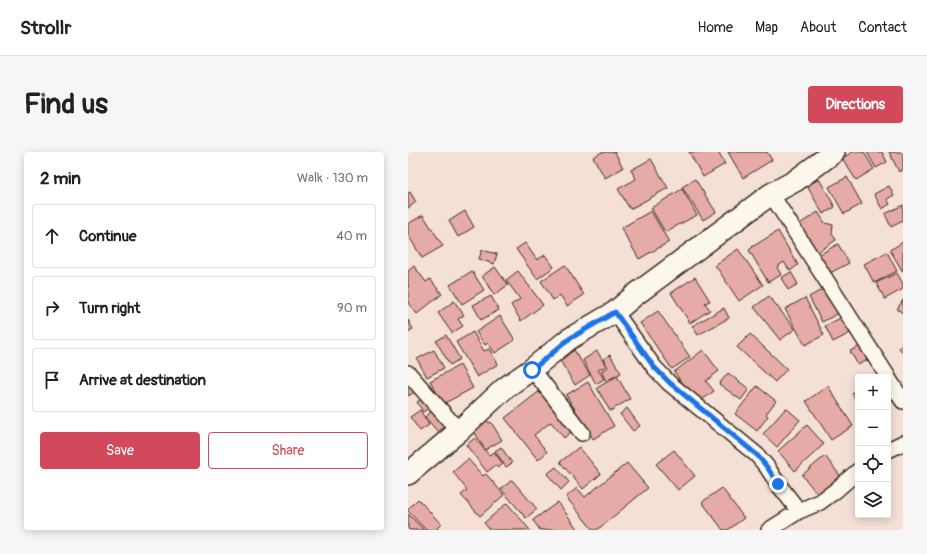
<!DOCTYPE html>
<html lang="en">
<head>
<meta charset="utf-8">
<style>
  body { margin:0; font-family:Pangolin,sans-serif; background:#f6f6f6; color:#202124 }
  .controls { position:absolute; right:12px; bottom:12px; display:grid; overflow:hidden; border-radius:4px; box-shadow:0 2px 10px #0003 }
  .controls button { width:36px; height:36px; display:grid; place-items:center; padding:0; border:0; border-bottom:1px solid #e0e0e0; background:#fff; color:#202124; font:20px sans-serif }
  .stop { position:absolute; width:12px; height:12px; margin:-9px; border:3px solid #1a73e8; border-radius:50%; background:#fff }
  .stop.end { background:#1a73e8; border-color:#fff; box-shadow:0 1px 4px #0008 }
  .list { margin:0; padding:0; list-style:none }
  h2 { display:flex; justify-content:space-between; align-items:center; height:52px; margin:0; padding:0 16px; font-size:17px }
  h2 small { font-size:13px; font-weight:400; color:#757577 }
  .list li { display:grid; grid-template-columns:26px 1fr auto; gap:12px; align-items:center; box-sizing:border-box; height:64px; margin:0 8px 8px; padding:0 8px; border:1px solid #e0e0e0; border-radius:4px }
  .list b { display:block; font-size:15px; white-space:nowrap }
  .list em { font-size:13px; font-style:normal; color:#757577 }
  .actions { display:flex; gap:8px; padding:12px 16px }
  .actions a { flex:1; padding:9px 0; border:1px solid #d1495b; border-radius:4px; text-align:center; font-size:14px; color:#d1495b }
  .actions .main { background:#d1495b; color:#fff }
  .icon { flex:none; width:22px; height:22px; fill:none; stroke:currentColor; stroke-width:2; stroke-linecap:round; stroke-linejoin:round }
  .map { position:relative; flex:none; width:495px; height:378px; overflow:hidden; border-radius:4px }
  header { display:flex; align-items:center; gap:24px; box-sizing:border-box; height:56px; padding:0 20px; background:#fff; border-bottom:1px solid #e0e0e0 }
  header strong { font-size:19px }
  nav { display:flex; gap:22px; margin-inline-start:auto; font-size:14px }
  .intro { display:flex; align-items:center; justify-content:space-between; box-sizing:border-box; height:96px; padding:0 24px }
  h1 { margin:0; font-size:28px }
  .button { padding:10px 18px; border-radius:4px; background:#d1495b; color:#fff; font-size:14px; font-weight:700 }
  main { display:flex; gap:24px; padding:0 24px }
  aside { flex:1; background:#fff; border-radius:4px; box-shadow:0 2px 10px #0003 }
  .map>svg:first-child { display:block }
</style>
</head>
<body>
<header>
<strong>Strollr</strong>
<nav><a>Home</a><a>Map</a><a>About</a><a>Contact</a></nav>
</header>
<div class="intro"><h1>Find us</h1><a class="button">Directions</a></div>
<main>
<aside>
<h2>2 min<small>Walk · 130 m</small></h2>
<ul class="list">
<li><svg class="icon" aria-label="ahead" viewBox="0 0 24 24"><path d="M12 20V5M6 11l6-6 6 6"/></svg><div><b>Continue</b></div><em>40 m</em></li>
<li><svg class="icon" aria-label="right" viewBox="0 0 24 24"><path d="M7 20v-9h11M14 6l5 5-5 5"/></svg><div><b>Turn right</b></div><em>90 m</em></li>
<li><svg class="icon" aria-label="arrive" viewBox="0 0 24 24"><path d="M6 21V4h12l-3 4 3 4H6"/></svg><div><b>Arrive at destination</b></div></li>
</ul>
<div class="actions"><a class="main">Save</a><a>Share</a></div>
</aside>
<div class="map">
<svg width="495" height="378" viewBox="0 0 495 378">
  <rect width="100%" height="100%" fill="#f5e0d7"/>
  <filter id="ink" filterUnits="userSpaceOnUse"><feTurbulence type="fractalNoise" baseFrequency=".025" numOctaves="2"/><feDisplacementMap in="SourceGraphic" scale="8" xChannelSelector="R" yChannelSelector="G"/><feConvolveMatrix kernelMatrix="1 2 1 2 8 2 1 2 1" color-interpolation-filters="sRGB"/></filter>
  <g filter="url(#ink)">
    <path fill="#e6aba6" stroke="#3b2a1e" d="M 194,0 L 207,0 L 215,16 L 197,26 L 185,5 Z
      M 281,0 L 310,0 L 317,12 L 295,25 Z
      M 320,0 L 359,0 L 364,8 L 335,26 Z
      M 445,0 L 456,0 L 466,17 L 448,28 L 434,6 Z
      M 459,0 L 474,0 L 479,10 L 468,16 Z
      M 481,0 L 495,0 L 495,18 L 491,20 Z
      M 243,7 L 260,36 L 222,57 L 210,37 L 228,27 L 223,18 Z
      M 439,25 L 454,52 L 436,62 L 421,35 Z
      M 287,27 L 308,60 L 295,68 L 274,35 Z
      M 411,27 L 427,55 L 415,62 L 399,34 Z
      M 481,34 L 486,43 L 479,47 L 482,52 L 474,57 L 466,42 Z
      M 274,37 L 289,63 L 257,80 L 243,56 Z
      M 2,40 L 8,50 L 0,56 L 0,41 Z
      M 495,53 L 495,69 L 483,75 L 477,62 Z
      M 57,59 L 66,75 L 50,85 L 41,69 Z
      M 243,59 L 261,90 L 231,107 L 213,76 Z
      M 410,60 L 417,71 L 425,73 L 424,81 L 428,88 L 407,102 L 390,73 Z
      M 15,63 L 35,94 L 14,106 L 0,83 L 0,72 Z
      M 370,79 L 390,113 L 382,119 L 376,110 L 369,115 L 373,123 L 360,130 L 341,98 L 345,95 L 344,95 Z
      M 495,90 L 495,120 L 482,98 Z
      M 117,91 L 129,108 L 137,103 L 146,115 L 129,127 L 108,97 Z
      M 430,92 L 441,111 L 420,122 L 409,104 Z
      M 330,97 L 355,133 L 331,149 L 307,113 Z
      M 74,98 L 89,102 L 86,112 L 71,107 Z
      M 479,100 L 489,119 L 466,131 L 456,112 Z
      M 157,113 L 176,143 L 159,154 L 152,143 L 145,148 L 133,129 Z
      M 6,114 L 18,130 L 22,127 L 34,142 L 9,162 L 0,151 L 0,135 L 1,134 L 0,133 L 0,119 Z
      M 87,115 L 100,133 L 86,143 L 74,124 Z
      M 64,119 L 76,138 L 54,152 L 42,133 Z
      M 110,119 L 135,153 L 113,169 L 103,153 L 112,147 L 98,128 Z
      M 383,120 L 390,132 L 380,138 L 373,126 Z
      M 489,121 L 495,132 L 495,137 L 477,147 L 468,131 Z
      M 287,125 L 302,149 L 297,151 L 302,158 L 282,171 L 263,141 Z
      M 417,136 L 431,161 L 414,170 L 401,145 Z
      M 83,144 L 91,158 L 73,168 L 65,153 Z
      M 361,144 L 387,177 L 372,188 L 346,155 Z
      M 397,146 L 416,183 L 397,193 L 377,157 Z
      M 495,148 L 495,161 L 489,157 Z
      M 46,149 L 56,163 L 50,167 L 55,174 L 44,181 L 30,161 Z
      M 316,156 L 321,166 L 290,183 L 284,174 Z
      M 250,159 L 282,205 L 264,217 L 232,171 Z
      M 438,163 L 446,179 L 425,190 L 417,174 Z
      M 92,164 L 107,188 L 87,201 L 80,191 L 77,193 L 68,180 Z
      M 0,168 L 5,177 L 0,180 Z
      M 65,180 L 76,199 L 81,197 L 90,212 L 69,225 L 48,190 Z
      M 342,182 L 379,217 L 367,230 L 329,195 Z
      M 38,183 L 52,207 L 42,213 L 28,189 Z
      M 495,192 L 495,201 L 491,196 Z
      M 454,193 L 461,207 L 450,213 L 442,199 Z
      M 26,198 L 36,216 L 19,225 L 9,207 Z
      M 166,198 L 182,223 L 167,233 L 151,207 Z
      M 295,198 L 311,219 L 298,229 L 306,239 L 290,251 L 266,220 Z
      M 189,199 L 198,214 L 190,218 L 196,227 L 188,232 L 175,208 Z
      M 202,203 L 213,221 L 198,229 L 193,219 L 200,215 L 195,207 Z
      M 52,213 L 65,236 L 35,252 L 22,229 Z
      M 320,221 L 341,237 L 333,248 L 311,232 Z
      M 209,224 L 222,247 L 202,259 L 189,236 Z
      M 0,228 L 10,238 L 0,244 Z
      M 180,230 L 206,274 L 185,287 L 158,243 Z
      M 349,234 L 368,249 L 358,262 L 360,264 L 349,279 L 327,262 Z
      M 420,234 L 445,274 L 423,288 L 398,249 Z
      M 133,238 L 164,279 L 156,286 L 143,270 L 126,283 L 139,300 L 130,308 L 97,266 Z
      M 450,238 L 450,252 L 444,241 Z
      M 18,244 L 24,254 L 15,260 L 9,250 Z
      M 28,255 L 41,271 L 30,280 L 17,265 Z
      M 219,256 L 232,274 L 225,279 L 212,262 Z
      M 378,256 L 392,268 L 369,295 L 355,282 Z
      M 12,258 L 21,273 L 12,279 L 2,265 Z
      M 79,268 L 81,271 L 83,270 L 94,288 L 77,298 L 66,279 L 71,276 L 70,273 Z
      M 399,273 L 416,292 L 387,319 L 370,299 Z
      M 67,286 L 81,303 L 86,300 L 95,312 L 90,316 L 88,313 L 79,320 L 58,293 Z
      M 93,295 L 104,311 L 98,315 L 87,299 Z
      M 171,295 L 193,322 L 175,337 L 152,310 Z
      M 266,298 L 287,324 L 270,338 L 248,312 Z
      M 417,304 L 434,326 L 411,344 L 394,323 Z
      M 60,307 L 75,324 L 78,322 L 96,343 L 72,364 L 53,343 L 59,338 L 45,320 Z
      M 219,311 L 240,336 L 189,378 L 185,378 L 158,345 L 169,336 L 177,345 Z
      M 148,315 L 161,330 L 153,338 L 139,322 Z
      M 104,328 L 129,357 L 118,366 L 93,337 Z
      M 314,336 L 336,366 L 320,378 L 315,378 L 294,350 Z
      M 10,347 L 33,372 L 29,376 L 31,378 L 18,378 L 0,359 L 0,357 Z
      M 150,350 L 170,378 L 132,378 L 125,368 Z
      M 99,351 L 122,378 L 82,378 L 76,371 Z
      M 0,362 L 16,378 L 0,378 Z"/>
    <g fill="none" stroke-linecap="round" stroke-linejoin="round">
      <g stroke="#3b2a1e" stroke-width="18">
        <path id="street" d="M 363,42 L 480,225
          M 207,160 L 246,215 L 261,231 L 349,303 L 359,315 L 370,332 L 391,359
          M 124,217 L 174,281
          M 0,221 L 51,279
          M 480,226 L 495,249
          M 480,298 L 495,291
          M 361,378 L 391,359 L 412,350 L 427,339 L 450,319"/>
      </g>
      <g stroke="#3b2a1e" stroke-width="24">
        <path id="secondary" d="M 0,322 L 51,279 L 97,236 L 124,217 L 161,187 L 207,160 L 227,143 L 363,42 L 387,29 L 426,0"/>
      </g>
      <use href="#street" stroke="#fbf7ec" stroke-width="15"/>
      <use href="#secondary" stroke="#fbf7ec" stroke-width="21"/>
    </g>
  </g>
  <g fill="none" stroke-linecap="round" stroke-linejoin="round" filter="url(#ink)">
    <path stroke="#1a73e8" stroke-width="5" d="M 124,218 L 161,187 L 207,160 L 246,215 L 262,231 L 349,303 L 359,315 L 370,332"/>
  </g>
</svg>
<div class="controls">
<button>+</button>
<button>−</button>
<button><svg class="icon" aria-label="locate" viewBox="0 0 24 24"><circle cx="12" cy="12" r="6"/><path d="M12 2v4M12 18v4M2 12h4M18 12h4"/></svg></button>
<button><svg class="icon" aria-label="layers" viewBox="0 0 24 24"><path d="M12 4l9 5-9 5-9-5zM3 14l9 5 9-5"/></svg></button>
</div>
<div class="stop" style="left:124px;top:218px"></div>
<div class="stop end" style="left:370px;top:332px"></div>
</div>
</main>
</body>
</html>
